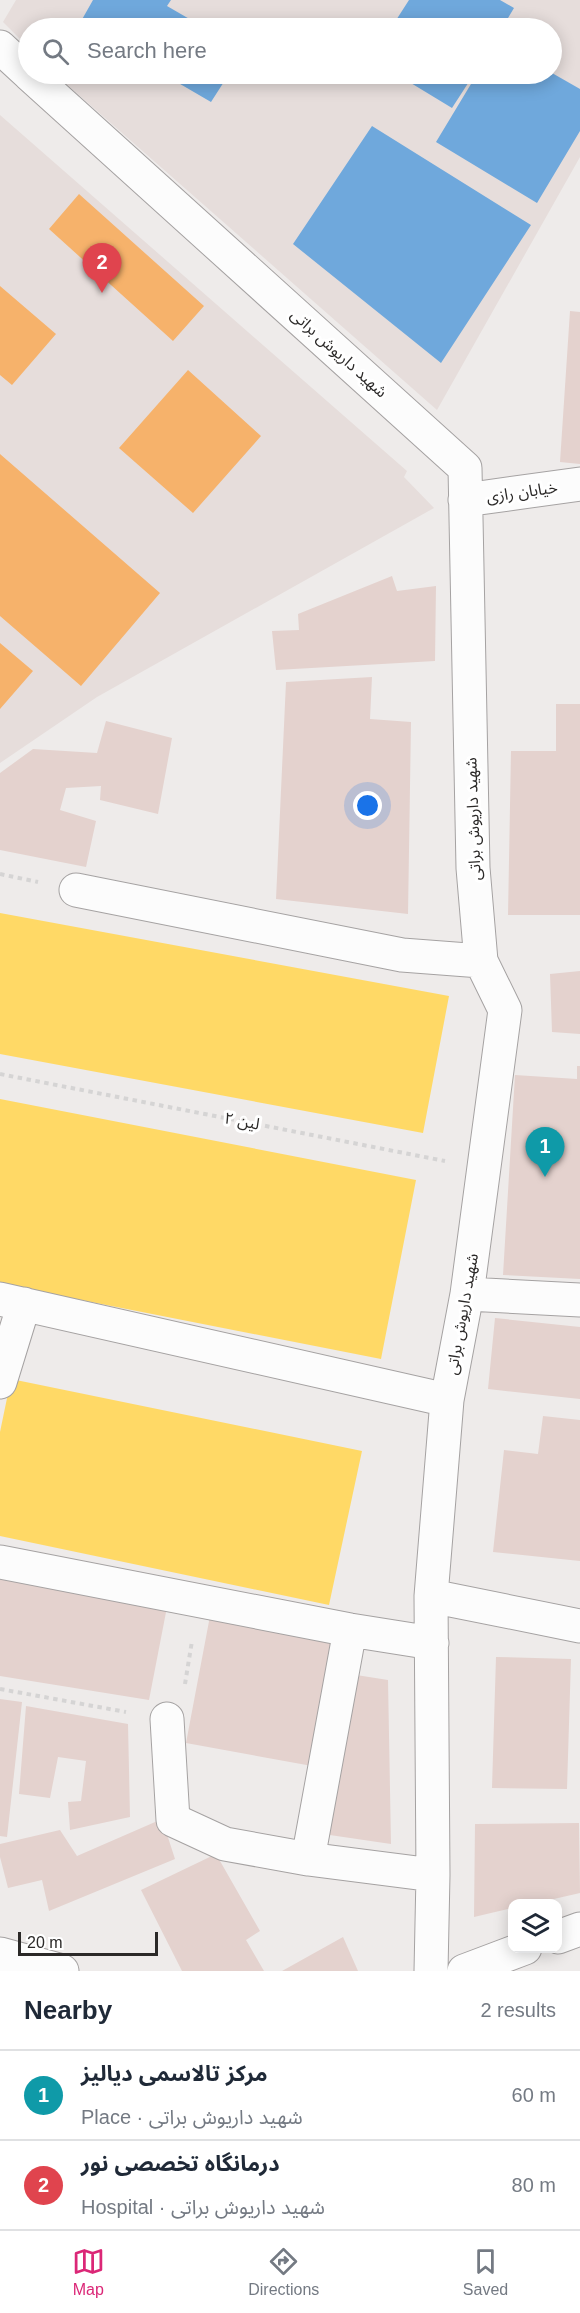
<!DOCTYPE html>
<html lang="en">
<head>
<meta charset="utf-8">
<style>
  body { margin:0; font-family:Helvetica,"Noto Sans Arabic",sans-serif; background:#f6f6f7; color:#1f2937 }
  .controls { position:absolute; right:18px; bottom:18px; display:grid; overflow:hidden; border-radius:12px; box-shadow:0 3px 15px #0003 }
  .controls button { width:54px; height:54px; display:grid; place-items:center; padding:0; border:0; border-bottom:2px solid #e0e1e3; background:#fff; color:#1f2937; font:30px sans-serif }
  .scale { position:absolute; left:18px; bottom:15px; width:140px; box-sizing:border-box; padding-left:6px; border:3px solid #2b2928; border-top:0; font-size:16px; line-height:21px; white-space:nowrap; color:#2b2928; -webkit-text-stroke:4px #fff; paint-order:stroke }
  .you { position:absolute; left:368px; top:806px; width:21px; height:21px; margin:-15px; border:4px solid #fff; border-radius:50%; background:#1a73e8; box-shadow:0 0 0 9px #1a73e833 }
  .badge { display:grid; place-items:center; width:39px; height:39px; border-radius:50%; background:#db2777; color:#fff; font-size:20px; font-weight:700 }
  .pin { position:absolute; translate:-50% -50px; filter:drop-shadow(0 2px 3px #0008) }
  .pin::after { content:''; position:absolute; top:32px; width:21px; height:18px; background:inherit; clip-path:polygon(0 0,100% 0,50% 100%) }
  .list { margin:0; padding:0; list-style:none }
  h2 { display:flex; justify-content:space-between; align-items:center; height:78px; margin:0; padding:0 24px; font-size:26px }
  h2 small { font-size:20px; font-weight:400; color:#747a83 }
  .list li { display:grid; grid-template-columns:39px 1fr auto; gap:18px; align-items:center; box-sizing:border-box; height:90px; padding:0 24px; border-top:2px solid #e0e1e3 }
  .list b { display:block; font-size:22px; white-space:nowrap }
  .list p { margin:0; font-size:20px; white-space:nowrap; color:#747a83 }
  .list em { font-size:20px; font-style:normal; color:#747a83 }
  .icon { flex:none; width:33px; height:33px; fill:none; stroke:currentColor; stroke-width:2; stroke-linecap:round; stroke-linejoin:round }
  .map { position:relative; flex:none; width:580px; height:1971px; overflow:hidden }
  .search { position:absolute; background:#fff; box-shadow:0 3px 15px #0003; left:18px; right:18px; top:18px; height:66px; display:flex; align-items:center; gap:15px; box-sizing:border-box; padding:0 21px; border-radius:33px; color:#747a83; font-size:22px }
  .sheet { height:258px; background:#fff }
  nav { display:flex; justify-content:space-around; align-items:center; box-sizing:border-box; height:84px; border-top:2px solid #e0e1e3; background:#fff; font-size:16px; color:#747a83 }
  nav a { display:grid; justify-items:center; gap:3px }
  nav .on { color:#db2777 }
  .map>svg:first-child { display:block }
</style>
</head>
<body>
<div class="map">
<svg width="580" height="1971" viewBox="0 0 580 1971">
  <rect width="100%" height="100%" fill="#eeebea"/>
  <path fill="#e6dddb" d="M 16,0 L 580,0 L 580,157 L 437,410 L 55,74 L 552,74 L 552,28 L 28,28 L 28,47 L 3,22 Z
    M 0,115 L 407,471 L 404,477 L 434,508 L 97,697 L 0,763 Z"/>
  <path fill="#ffd966" d="M 0,913 L 449,996 L 423,1133 L 0,1054 Z
    M 0,1099 L 416,1180 L 381,1359 L 0,1284 Z
    M 11,1379 L 362,1451 L 329,1605 L 0,1536 L 0,1432 Z"/>
  <path fill="#6fa8dc" d="M 93,0 L 171,0 L 167,6 L 205,28 L 88,28 L 80,23 Z
    M 409,0 L 500,0 L 514,8 L 502,28 L 391,28 Z
    M 552,73 L 580,89 L 580,131 L 537,203 L 436,142 L 477,74 Z
    M 163,74 L 229,74 L 211,102 Z
    M 396,74 L 474,74 L 452,108 Z
    M 372,126 L 531,225 L 441,363 L 293,244 Z"/>
  <path fill="#f6b26b" d="M 79,194 L 204,306 L 173,341 L 49,229 Z
    M 0,286 L 56,334 L 12,385 L 0,375 Z
    M 188,370 L 261,436 L 193,513 L 119,448 Z
    M 0,454 L 160,593 L 81,686 L 0,616 Z
    M 0,643 L 33,671 L 0,709 Z"/>
  <path fill="#e4d2ce" d="M 570,311 L 580,312 L 580,464 L 560,462 Z
    M 392,576 L 397,591 L 436,586 L 435,661 L 276,670 L 272,631 L 299,630 L 298,614 Z
    M 372,677 L 370,719 L 411,722 L 408,914 L 276,899 L 286,682 Z
    M 556,704 L 580,704 L 580,915 L 508,915 L 511,751 L 556,751 Z
    M 106,721 L 172,738 L 158,814 L 100,800 L 101,786 L 66,788 L 60,810 L 96,821 L 86,867 L 0,850 L 0,773 L 33,749 L 97,753 Z
    M 580,971 L 580,1034 L 552,1032 L 550,974 Z
    M 577,1066 L 580,1066 L 580,1279 L 503,1275 L 515,1075 L 577,1079 Z
    M 495,1318 L 580,1327 L 580,1399 L 488,1389 Z
    M 543,1416 L 580,1420 L 580,1561 L 493,1552 L 504,1450 L 538,1454 Z
    M 0,1577 L 167,1607 L 149,1700 L 0,1676 Z
    M 210,1616 L 336,1639 L 312,1766 L 186,1743 Z
    M 496,1657 L 571,1659 L 567,1789 L 492,1788 Z
    M 350,1674 L 388,1680 L 391,1844 L 323,1834 Z
    M 0,1699 L 22,1702 L 7,1837 L 0,1836 Z
    M 26,1706 L 128,1724 L 130,1817 L 70,1830 L 68,1802 L 81,1801 L 86,1761 L 58,1757 L 50,1798 L 19,1794 Z
    M 162,1819 L 175,1859 L 49,1911 L 42,1880 L 8,1888 L 0,1857 L 0,1844 L 60,1830 L 77,1856 Z
    M 579,1823 L 580,1893 L 532,1904 L 512,1904 L 512,1908 L 474,1917 L 475,1824 Z
    M 216,1854 L 260,1931 L 246,1940 L 264,1971 L 182,1971 L 141,1890 Z
    M 343,1937 L 358,1971 L 282,1971 Z"/>
  <g fill="none" stroke-linecap="round" stroke-linejoin="round">
    <g stroke="#a5a2a2" stroke-width="35">
      <path id="minor" d="M 0,47 L 28,73
        M 29,74 L 465,468 L 473,868 L 481,961 L 505,1010 L 467,1294 L 447,1400 L 431,1596 L 433,1875 L 431,1971
        M 465,500 L 580,484
        M 76,890 L 402,955 L 481,961
        M 467,1294 L 580,1300
        M 0,1299 L 447,1400
        M 0,1382 L 24,1304
        M 0,1562 L 350,1630 L 432,1643
        M 431,1596 L 580,1626
        M 167,1719 L 173,1820 L 225,1844 L 308,1859 L 433,1875
        M 308,1859 L 350,1630
        M 558,1937 L 580,1929
        M 0,1954 L 62,1971
        M 464,1971 L 525,1948"/>
    </g>
    <path stroke="#d5d4d4" stroke-width="4" stroke-dasharray="4.5 4.5" stroke-linecap="butt" d="M 0,874 L 38,882
      M 0,1074 L 445,1161
      M 185,1684 L 192,1641
      M 0,1689 L 126,1712"/>
    <use href="#minor" stroke="#fcfcfc" stroke-width="33"/>
  </g>
  <g text-anchor="middle" dominant-baseline="central" stroke-width="6" stroke-linejoin="round" paint-order="stroke">
    <g font-size="16" fill="#2b2928" stroke="#fff">
      <text transform="translate(339 353) rotate(42)">شهید داریوش براتی</text>
      <text transform="translate(522 492) rotate(-8)">خیابان رازی</text>
      <text transform="translate(473 819) rotate(-92)">شهید داریوش براتی</text>
      <text transform="translate(242 1121) rotate(11)">لين ۲</text>
      <text transform="translate(462 1314) rotate(-80)">شهید داریوش براتی</text>
    </g>
  </g>
</svg>
<div class="controls">
<button><svg class="icon" aria-label="layers" viewBox="0 0 24 24"><path d="M12 4l9 5-9 5-9-5zM3 14l9 5 9-5"/></svg></button>
</div>
<div class="scale">20 m</div>
<div class="you"></div>
<div class="pin badge" style="left:545px;top:1177px;background:#0f9aa8">1</div>
<div class="pin badge" style="left:102px;top:293px;background:#e0444e">2</div>
<div class="search"><svg class="icon" aria-label="search" viewBox="0 0 24 24"><circle cx="10" cy="10" r="6"/><path d="M15 15l6 6"/></svg>Search here</div>
</div>
<section class="sheet">
<h2>Nearby<small>2 results</small></h2>
<ul class="list">
<li><span class="badge" style="background:#0f9aa8">1</span><div><b>مرکز تالاسمی دیالیز</b><p>Place · شهید داریوش براتی</p></div><em>60 m</em></li>
<li><span class="badge" style="background:#e0444e">2</span><div><b>درمانگاه تخصصی نور</b><p>Hospital · شهید داریوش براتی</p></div><em>80 m</em></li>
</ul>
</section>
<nav>
<a class="on"><svg class="icon" aria-label="map" viewBox="0 0 24 24"><path d="M3 6l6-2 6 2 6-2v14l-6 2-6-2-6 2zM9 4v14M15 6v14"/></svg>Map</a>
<a><svg class="icon" aria-label="directions" viewBox="0 0 24 24"><path d="M12 3l9 9-9 9-9-9zM9 14v-3h6M13 9l2 2-2 2"/></svg>Directions</a>
<a><svg class="icon" aria-label="saved" viewBox="0 0 24 24"><path d="M7 4h10v16l-5-4-5 4z"/></svg>Saved</a>
</nav>
</body>
</html>
